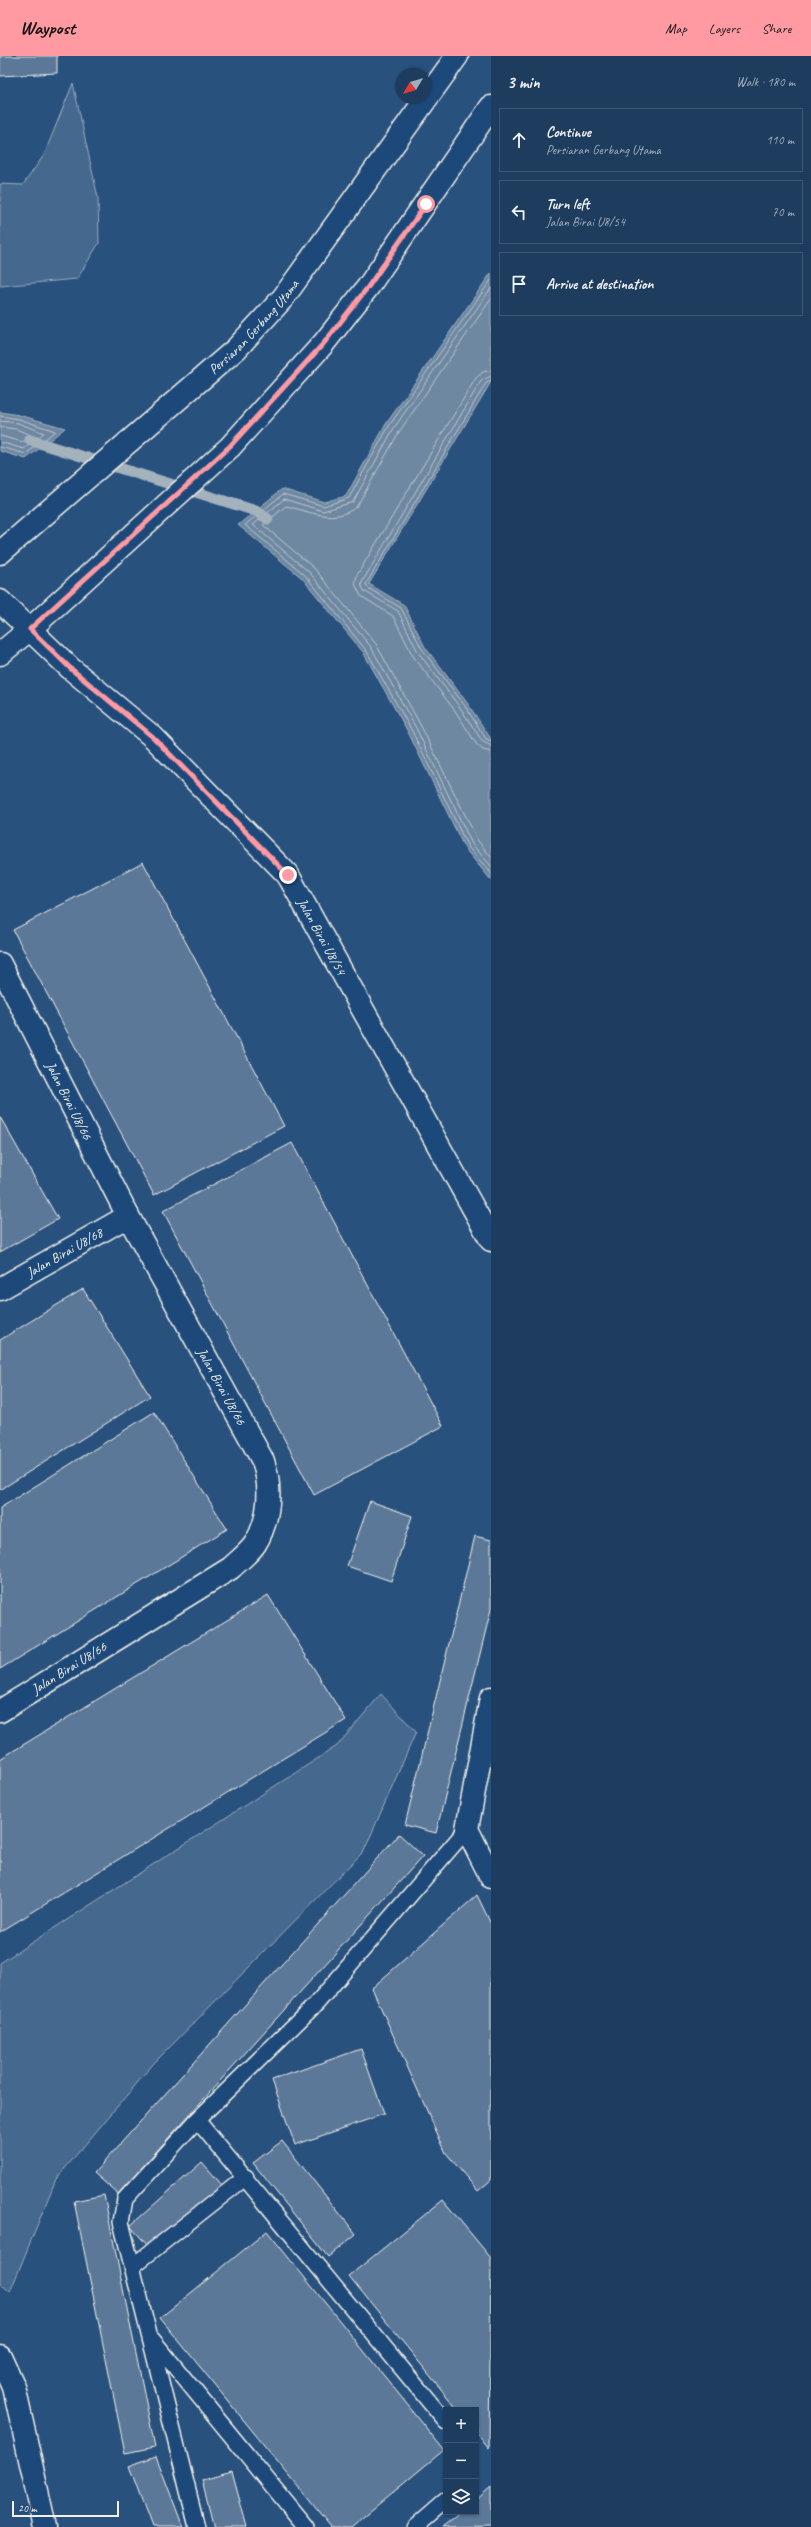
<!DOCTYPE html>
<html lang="en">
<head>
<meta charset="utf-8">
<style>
  body { margin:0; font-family:Caveat,sans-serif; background:#264464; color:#f1f3f6 }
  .controls { position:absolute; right:12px; bottom:12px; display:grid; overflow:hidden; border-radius:0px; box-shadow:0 1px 3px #0004 }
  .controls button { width:36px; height:36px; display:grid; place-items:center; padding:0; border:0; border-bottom:1px solid #3c5673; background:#1e3d5e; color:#f1f3f6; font:20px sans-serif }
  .compass { position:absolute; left:395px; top:12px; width:36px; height:36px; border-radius:50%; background:#1e3d5e; box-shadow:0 1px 3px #0004; rotate:232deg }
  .scale { position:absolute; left:12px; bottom:10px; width:107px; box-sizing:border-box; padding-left:4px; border:2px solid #f4f1e8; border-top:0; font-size:11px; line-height:14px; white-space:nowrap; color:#f4f1e8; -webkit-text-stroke:3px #1f4a7a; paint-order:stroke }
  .stop { position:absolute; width:12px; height:12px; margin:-9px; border:3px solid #ff9aa2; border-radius:50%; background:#fff }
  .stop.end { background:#ff9aa2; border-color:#fff; box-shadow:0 1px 4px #0008 }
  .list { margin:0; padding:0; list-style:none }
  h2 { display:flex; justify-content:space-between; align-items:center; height:52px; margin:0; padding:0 16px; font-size:17px }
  h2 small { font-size:13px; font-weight:400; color:#a1aebc }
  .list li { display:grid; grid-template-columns:26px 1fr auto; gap:12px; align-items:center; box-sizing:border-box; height:64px; margin:0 8px 8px; padding:0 8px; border:1px solid #3c5673; border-radius:0px }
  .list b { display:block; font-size:15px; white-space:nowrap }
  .list p { margin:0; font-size:13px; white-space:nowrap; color:#a1aebc }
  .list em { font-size:13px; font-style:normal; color:#a1aebc }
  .icon { flex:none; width:22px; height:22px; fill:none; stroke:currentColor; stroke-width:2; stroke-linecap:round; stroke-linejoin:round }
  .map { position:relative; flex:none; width:491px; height:2471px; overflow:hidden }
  header { display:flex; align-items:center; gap:24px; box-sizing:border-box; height:56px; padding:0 20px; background:#ff9aa2; color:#111 }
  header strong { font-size:19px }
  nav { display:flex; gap:22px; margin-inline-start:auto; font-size:14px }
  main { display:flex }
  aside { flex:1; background:#1e3d5e }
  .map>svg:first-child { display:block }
</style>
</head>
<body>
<header>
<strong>Waypost</strong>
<nav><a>Map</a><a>Layers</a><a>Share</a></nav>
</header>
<main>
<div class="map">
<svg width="491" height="2471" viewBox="0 0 491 2471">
  <rect width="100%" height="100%" fill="#28517e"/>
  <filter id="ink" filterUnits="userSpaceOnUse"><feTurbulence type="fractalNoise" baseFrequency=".025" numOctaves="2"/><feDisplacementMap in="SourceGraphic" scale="8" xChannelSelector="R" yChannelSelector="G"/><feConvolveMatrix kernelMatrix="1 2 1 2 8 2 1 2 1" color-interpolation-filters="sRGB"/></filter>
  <g filter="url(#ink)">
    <path fill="#45688e" stroke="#9cacbb" d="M 73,27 L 98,142 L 99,187 L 77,223 L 0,230 L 0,128 L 23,129 L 44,99 Z
      M 381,1638 L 416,1676 L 364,1795 L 154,2007 L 56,2123 L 10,2236 L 0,2227 L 0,1907 L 337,1690 Z"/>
    <path fill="#6e88a2" stroke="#a4b2be" d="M 491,217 L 491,326 L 369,528 L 404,549 L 425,591 L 468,648 L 491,683 L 491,824 L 465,793 L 408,676 L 363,596 L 302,522 L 238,469 L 282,433 L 324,446 L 346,440 L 386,368 Z
      M 0,356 L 19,359 L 65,372 L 26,403 L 0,395 Z"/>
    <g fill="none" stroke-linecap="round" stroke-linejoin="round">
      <path stroke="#bec7cc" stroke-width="1" d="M 491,224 L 389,370 L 349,442 L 324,450 L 283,438 L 245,469 L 305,519 L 366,594 L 412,675 L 468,791 L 491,817
        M 491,232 L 394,372 L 353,446 L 323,455 L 284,443 L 253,469 L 309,516 L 371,591 L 416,672 L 472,788 L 491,810
        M 491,243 L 399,376 L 357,450 C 335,469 309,455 286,450 L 263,469 L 314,512 L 376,588 L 421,670 L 478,785 L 491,801
        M 491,314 L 483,316 L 476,322 L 357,519 L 355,528 L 361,540 L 393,560 L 413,600 L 456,656 L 477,689 L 483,694 L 491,696
        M 491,320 L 481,325 L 361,528 L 364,535 L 398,555 L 418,596 L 461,653 L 482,685 L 491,690
        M 491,325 L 486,327 L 366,528 L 368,532 L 401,552 L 422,593 L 465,650 L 486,683 L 491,685
        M 0,360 L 19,363 L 55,375 L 26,398 L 0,391
        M 0,365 L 18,367 L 44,377 L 24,393 L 0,386
        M 0,371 L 16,373 L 31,379 L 23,386 L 0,380"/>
      <path stroke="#a4b2be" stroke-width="11" d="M 30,384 L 256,455 L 268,463"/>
    </g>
    <path fill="#5b7899" stroke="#f4f1e8" d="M 0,0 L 57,0 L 57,17 L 0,20 Z
      M 143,806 L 284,1070 L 154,1139 L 13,874 Z
      M 0,1061 L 58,1163 L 0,1196 Z
      M 292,1087 L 443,1370 L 314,1439 L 163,1155 Z
      M 83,1233 L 150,1340 L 0,1434 L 0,1284 Z
      M 154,1356 L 227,1473 L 0,1613 L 0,1452 Z
      M 370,1445 L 412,1460 L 391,1525 L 347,1510 Z
      M 475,1480 L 491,1484 L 491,1553 L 436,1777 L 405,1769 Z
      M 268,1539 L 346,1664 L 0,1876 L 0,1703 Z
      M 399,1778 L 423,1800 L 118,2138 L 94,2117 Z
      M 477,1839 L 491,1868 L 491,2124 L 478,2135 L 446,2097 L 372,1932 Z
      M 361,1993 L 384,2058 L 295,2089 L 272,2024 Z
      M 282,2085 L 356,2178 L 328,2201 L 253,2107 Z
      M 202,2106 L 222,2129 L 150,2192 L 130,2170 Z
      M 104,2139 L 155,2391 L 125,2397 L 74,2145 Z
      M 443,2144 L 491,2202 L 489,2392 L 476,2376 L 476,2354 L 458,2354 L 349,2220 Z
      M 267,2175 L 444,2394 L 351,2471 L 331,2471 L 160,2262 Z
      M 156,2400 L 183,2471 L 152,2471 L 129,2410 Z
      M 232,2416 L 247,2471 L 214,2471 L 202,2424 Z
      M 491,2431 L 491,2470 L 442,2471 L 461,2456 L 476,2456 L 476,2444 Z"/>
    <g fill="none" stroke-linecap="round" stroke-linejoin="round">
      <g stroke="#f4f1e8" stroke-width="18">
        <path id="lane" d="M 197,2064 L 446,2366
          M 133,2210 L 246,2121
          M 152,2283 L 306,2471
          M 197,2471 L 121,2166 L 125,2143 L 197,2064 L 316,1948 L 467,1773
          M 415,2471 L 446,2444"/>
      </g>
      <g stroke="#f4f1e8" stroke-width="25">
        <g id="street">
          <path id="s1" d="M 0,545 L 70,612 L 153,681 L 288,819 L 491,1184"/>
          <path id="s2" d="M 0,908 L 128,1160 L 263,1405 C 272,1431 270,1464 255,1488 C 249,1497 238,1505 231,1512 L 0,1655"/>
          <path id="s3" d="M 0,1233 L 128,1160"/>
          <path d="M 491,1642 L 467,1773 L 491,1821"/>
          <path d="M 0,2300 L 14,2331 L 45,2471"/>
        </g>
      </g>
      <g stroke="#f4f1e8" stroke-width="25">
        <g id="secondary">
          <path id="s4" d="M 0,497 L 236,293 L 283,242 L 457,0"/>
          <path d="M 0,598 L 30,573 L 230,391 L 324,287 L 368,231 L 491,51"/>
        </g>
      </g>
      <use href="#lane" stroke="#1f4a7a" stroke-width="15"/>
      <use href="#street" stroke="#1f4a7a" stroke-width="22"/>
      <use href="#secondary" stroke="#1f4a7a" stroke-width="22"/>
    </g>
  </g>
  <g fill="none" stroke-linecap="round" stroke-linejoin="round" filter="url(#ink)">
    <path stroke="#ff9aa2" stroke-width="5" d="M 288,819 L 153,681 L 70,612 L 30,573 L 230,390 L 324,287 L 368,231 L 426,148"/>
  </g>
  <g text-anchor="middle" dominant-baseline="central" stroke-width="4" stroke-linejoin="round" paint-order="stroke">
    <g font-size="14" fill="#f4f1e8" stroke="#1f4a7a">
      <text stroke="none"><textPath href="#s4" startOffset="340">Persiaran Gerbang Utama</textPath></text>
      <text stroke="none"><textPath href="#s1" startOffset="468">Jalan Birai U8/54</textPath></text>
      <text stroke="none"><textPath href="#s2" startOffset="153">Jalan Birai U8/66</textPath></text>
      <text stroke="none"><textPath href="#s3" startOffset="74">Jalan Birai U8/68</textPath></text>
      <text stroke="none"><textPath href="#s2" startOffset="477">Jalan Birai U8/66</textPath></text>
      <text transform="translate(69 1612) rotate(-32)">Jalan Birai U8/66</text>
    </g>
  </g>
</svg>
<div class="controls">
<button>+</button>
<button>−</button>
<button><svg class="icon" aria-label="layers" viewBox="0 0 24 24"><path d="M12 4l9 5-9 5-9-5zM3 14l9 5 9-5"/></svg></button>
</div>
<svg class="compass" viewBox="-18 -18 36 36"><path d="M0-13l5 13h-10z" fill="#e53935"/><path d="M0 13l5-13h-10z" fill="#a1aebc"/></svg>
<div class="scale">20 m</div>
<div class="stop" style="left:426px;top:148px"></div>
<div class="stop end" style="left:288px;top:819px"></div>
</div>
<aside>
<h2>3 min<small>Walk · 180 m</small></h2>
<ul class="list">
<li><svg class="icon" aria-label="ahead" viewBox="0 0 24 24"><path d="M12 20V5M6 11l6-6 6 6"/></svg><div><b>Continue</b><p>Persiaran Gerbang Utama</p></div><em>110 m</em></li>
<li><svg class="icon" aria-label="left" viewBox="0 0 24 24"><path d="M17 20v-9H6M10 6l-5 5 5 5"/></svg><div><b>Turn left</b><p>Jalan Birai U8/54</p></div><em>70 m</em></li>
<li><svg class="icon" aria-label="arrive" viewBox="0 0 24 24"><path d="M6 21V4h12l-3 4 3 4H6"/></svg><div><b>Arrive at destination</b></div></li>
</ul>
</aside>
</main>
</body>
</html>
